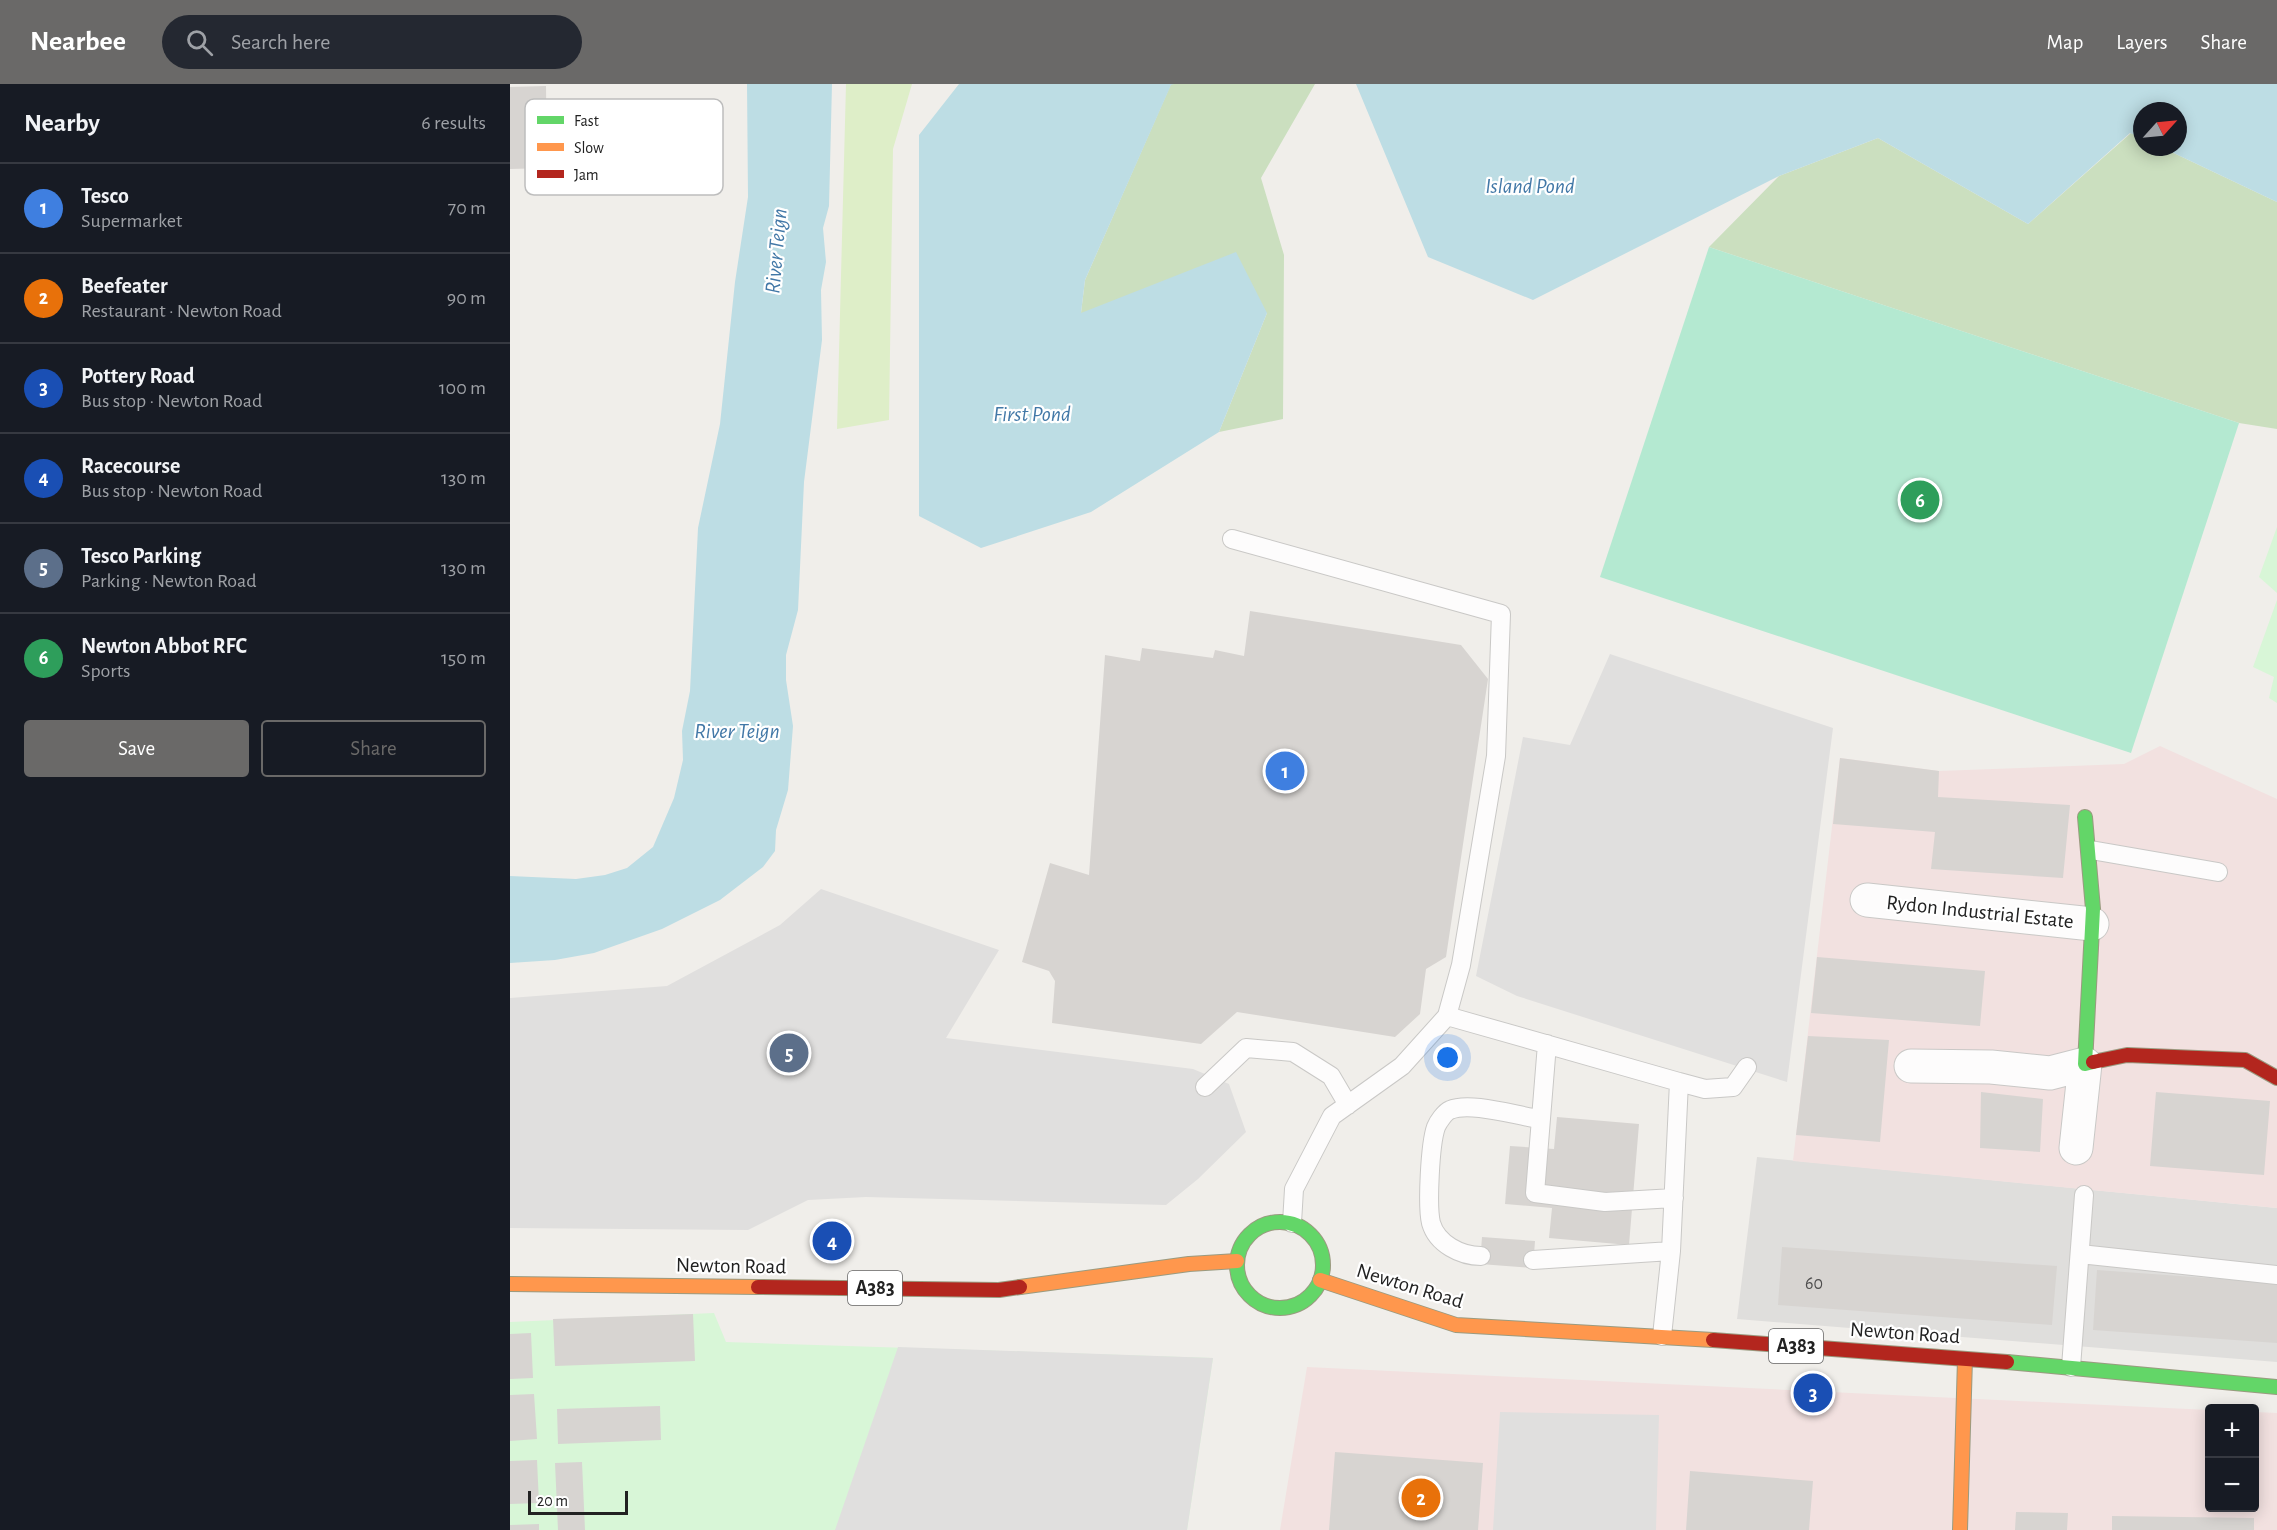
<!DOCTYPE html>
<html lang="en">
<head>
<meta charset="utf-8">
<style>
  body { margin:0; font-family:"Alegreya Sans",sans-serif; background:#242831; color:#f1f3f6 }
  .controls { position:absolute; right:18px; bottom:18px; display:grid; overflow:hidden; border-radius:6px; box-shadow:0 3px 15px #0003 }
  .controls button { width:54px; height:54px; display:grid; place-items:center; padding:0; border:0; border-bottom:2px solid #363941; background:#171b24; color:#f1f3f6; font:30px sans-serif }
  .compass { position:absolute; left:1623px; top:18px; width:54px; height:54px; border-radius:50%; background:#171b24; box-shadow:0 3px 15px #0003; rotate:63deg }
  .scale { position:absolute; left:18px; bottom:15px; width:100px; box-sizing:border-box; padding-left:6px; border:3px solid #222; border-top:0; font-size:16px; line-height:21px; white-space:nowrap; color:#222; -webkit-text-stroke:4px #fff; paint-order:stroke }
  .you { position:absolute; left:938px; top:974px; width:21px; height:21px; margin:-15px; border:4px solid #fff; border-radius:50%; background:#1a73e8; box-shadow:0 0 0 9px #1a73e833 }
  .badge { display:grid; place-items:center; width:39px; height:39px; border-radius:50%; background:#6a6968; color:#fff; font-size:20px; font-weight:700 }
  .pin { position:absolute; translate:-50% -50%; border:3px solid #fff; box-shadow:0 2px 6px #0006 }
  .list { margin:0; padding:0; list-style:none }
  h2 { display:flex; justify-content:space-between; align-items:center; height:78px; margin:0; padding:0 24px; font-size:26px }
  h2 small { font-size:20px; font-weight:400; color:#9ea1a6 }
  .list li { display:grid; grid-template-columns:39px 1fr auto; gap:18px; align-items:center; box-sizing:border-box; height:90px; padding:0 24px; border-top:2px solid #363941 }
  .list b { display:block; font-size:22px; white-space:nowrap }
  .list p { margin:0; font-size:20px; white-space:nowrap; color:#9ea1a6 }
  .list em { font-size:20px; font-style:normal; color:#9ea1a6 }
  .actions { display:flex; gap:12px; padding:18px 24px }
  .actions a { flex:1; padding:14px 0; border:2px solid #6a6968; border-radius:6px; text-align:center; font-size:21px; color:#6a6968 }
  .actions .main { background:#6a6968; color:#fff }
  .icon { flex:none; width:33px; height:33px; fill:none; stroke:currentColor; stroke-width:2; stroke-linecap:round; stroke-linejoin:round }
  .map { position:relative; flex:none; width:1767px; height:1446px; overflow:hidden }
  header { display:flex; align-items:center; gap:36px; box-sizing:border-box; height:84px; padding:0 30px; background:#6a6968; color:#fff }
  header strong { font-size:28px }
  nav { display:flex; gap:33px; margin-inline-start:auto; font-size:21px }
  .search { width:420px; height:54px; background:#242831; display:flex; align-items:center; gap:15px; box-sizing:border-box; padding:0 21px; border-radius:33px; color:#9ea1a6; font-size:22px }
  main { display:flex }
  aside { flex:1; background:#171b24 }
  .map>svg:first-child { display:block }
</style>
</head>
<body>
<header>
<strong>Nearbee</strong>
<div class="search"><svg class="icon" aria-label="search" viewBox="0 0 24 24"><circle cx="10" cy="10" r="6"/><path d="M15 15l6 6"/></svg>Search here</div>
<nav><a>Map</a><a>Layers</a><a>Share</a></nav>
</header>
<main>
<aside>
<h2>Nearby<small>6 results</small></h2>
<ul class="list">
<li><span class="badge" style="background:#3f7fe0">1</span><div><b>Tesco</b><p>Supermarket</p></div><em>70 m</em></li>
<li><span class="badge" style="background:#e8710a">2</span><div><b>Beefeater</b><p>Restaurant · Newton Road</p></div><em>90 m</em></li>
<li><span class="badge" style="background:#1a4fb4">3</span><div><b>Pottery Road</b><p>Bus stop · Newton Road</p></div><em>100 m</em></li>
<li><span class="badge" style="background:#1a4fb4">4</span><div><b>Racecourse</b><p>Bus stop · Newton Road</p></div><em>130 m</em></li>
<li><span class="badge" style="background:#5c6f8a">5</span><div><b>Tesco Parking</b><p>Parking · Newton Road</p></div><em>130 m</em></li>
<li><span class="badge" style="background:#2e9e5b">6</span><div><b>Newton Abbot RFC</b><p>Sports</p></div><em>150 m</em></li>
</ul>
<div class="actions"><a class="main">Save</a><a>Share</a></div>
</aside>
<div class="map">
<svg width="1767" height="1446" viewBox="0 0 1767 1446">
  <rect width="100%" height="100%" fill="#f0eeea"/>
  <path fill="#dfdedc" d="M 1247,1073 L 1767,1124 L 1767,1278 L 1227,1235 Z"/>
  <path fill="#f2e1e0" d="M 1650,662 L 1767,715 L 1767,1124 L 1283,1077 L 1330,674 L 1429,687 L 1614,680 Z
    M 797,1283 L 1699,1326 L 1700,1424 L 1744,1424 L 1745,1328 L 1767,1329 L 1767,1446 L 770,1446 Z"/>
  <path fill="#deeec8" d="M 336,0 L 402,0 L 383,65 L 379,336 L 327,345 Z"/>
  <path fill="#cbdfbf" d="M 661,0 L 805,0 L 751,94 L 774,171 L 773,335 L 709,348 L 757,229 L 571,229 L 575,196 Z
    M 1621,49 L 1632,54 L 1632,63 L 1651,63 L 1767,118 L 1767,345 L 1729,339 L 1199,163 L 1269,92 L 1368,54 L 1518,140 Z"/>
  <path fill="#d8f6d7" d="M 1767,443 L 1767,509 L 1749,493 Z
    M 1767,516 L 1767,619 L 1759,614 L 1764,593 L 1743,583 Z
    M 204,1229 L 216,1258 L 703,1274 L 677,1446 L 0,1446 L 0,1238 Z"/>
  <path fill="#b4e9d1" d="M 1199,163 L 1729,339 L 1621,669 L 1090,493 Z"/>
  <path fill="#e0dfde" d="M 1100,570 L 1323,644 L 1277,998 L 1007,912 L 966,892 L 1013,653 L 1060,661 Z
    M 311,805 L 489,866 L 436,954 L 683,985 L 719,1000 L 736,1048 L 688,1095 L 656,1121 L 356,1113 L 298,1116 L 238,1146 L 0,1144 L 0,914 L 157,902 L 270,841 Z
    M 388,1263 L 703,1274 L 677,1446 L 325,1446 Z
    M 990,1328 L 1149,1331 L 1146,1446 L 983,1446 Z"/>
  <path fill="#bddde4" d="M 237,0 L 322,0 L 319,122 L 313,144 L 316,178 L 311,206 L 312,256 L 294,398 L 288,526 L 276,571 L 276,596 L 283,642 L 278,706 L 266,746 L 265,767 L 253,783 L 210,816 L 152,845 L 84,869 L 45,876 L 0,879 L 0,792 L 66,795 L 95,791 L 117,784 L 143,763 L 164,714 L 173,676 L 172,647 L 180,607 L 188,444 L 210,340 L 225,198 L 238,113 Z
    M 449,0 L 664,0 L 661,1 L 575,196 L 571,229 L 726,168 L 757,229 L 709,348 L 581,428 L 471,464 L 409,432 L 409,51 Z
    M 846,0 L 1767,0 L 1767,118 L 1651,63 L 1668,63 L 1668,27 L 1632,27 L 1632,54 L 1620,49 L 1518,140 L 1368,54 L 1269,92 L 1023,216 L 918,173 Z"/>
  <path fill="#d7d4d1" d="M 36,2 L 37,84 L 0,85 L 0,3 Z
    M 740,527 L 951,561 L 978,595 L 936,873 L 916,885 L 910,930 L 885,953 L 727,928 L 691,960 L 542,939 L 545,897 L 539,887 L 512,878 L 540,779 L 579,791 L 595,571 L 630,577 L 632,564 L 703,574 L 705,566 L 734,572 Z
    M 1330,674 L 1429,687 L 1428,713 L 1560,721 L 1553,794 L 1421,785 L 1425,748 L 1323,740 Z
    M 1307,873 L 1475,887 L 1470,942 L 1301,929 Z
    M 1298,952 L 1379,956 L 1370,1058 L 1286,1051 Z
    M 1471,1008 L 1533,1015 L 1530,1068 L 1470,1064 Z
    M 1646,1008 L 1760,1017 L 1754,1091 L 1640,1082 Z
    M 1047,1033 L 1129,1040 L 1119,1161 L 1039,1154 L 1042,1124 L 995,1120 L 1000,1062 L 1044,1065 Z
    M 972,1153 L 1025,1157 L 1023,1184 L 970,1180 Z
    M 1272,1163 L 1547,1182 L 1542,1241 L 1268,1221 Z
    M 1587,1186 L 1767,1199 L 1767,1259 L 1583,1246 Z
    M 183,1230 L 185,1277 L 45,1282 L 43,1235 Z
    M 21,1249 L 23,1294 L 0,1295 L 0,1250 Z
    M 24,1310 L 27,1355 L 0,1357 L 0,1311 Z
    M 150,1322 L 151,1356 L 48,1360 L 47,1325 Z
    M 825,1368 L 973,1379 L 968,1446 L 819,1446 Z
    M 27,1376 L 29,1419 L 0,1420 L 0,1377 Z
    M 72,1378 L 75,1446 L 48,1446 L 45,1379 Z
    M 1180,1387 L 1303,1397 L 1299,1446 L 1176,1446 Z
    M 1506,1428 L 1558,1429 L 1557,1446 L 1505,1446 Z
    M 1602,1432 L 1744,1434 L 1744,1446 L 1602,1446 Z
    M 29,1440 L 29,1446 L 0,1446 L 0,1441 Z"/>
  <g fill="none" stroke-linecap="round" stroke-linejoin="round">
    <g stroke="#c9c8c6" stroke-width="20">
      <path id="lane" d="M 722,455 L 991,530 L 986,672 L 951,881 L 937,932 L 892,982 L 822,1032 L 784,1105 L 782,1139
        M 1581,766 L 1708,788
        M 937,932 L 1169,998
        M 1037,960 L 1025,1109 L 1095,1118 L 1164,1114
        M 695,1003 L 736,964 L 783,968 L 821,992 L 838,1021
        M 1570,1170 L 1767,1191
        M 971,1172 C 951,1172 927,1160 921,1139 C 917,1122 920,1060 926,1043 C 928,1038 935,1028 940,1026 C 960,1017 1007,1032 1030,1035
        M 1023,1176 L 1161,1167
        M 1152,1252 L 1161,1167 L 1169,998 L 1195,1005 L 1223,1003 L 1237,983
        M 1561,1283 L 1574,1111"/>
    </g>
    <g stroke="#c9c8c6" stroke-width="35">
      <path id="street" d="M 1357,816 L 1582,840
        M 1401,982 L 1481,983 L 1540,989 L 1575,980 L 1566,1064"/>
    </g>
    <g stroke="#9a9b80" stroke-width="16">
      <path id="fast" d="M 1575,733 L 1583,825 L 1575,980 L 1583,978
        M727 1181a43 43 0 1 1 86 0a43 43 0 1 1-86 0Z
        M 1497,1278 L 1767,1303"/>
    </g>
    <g stroke="#9a9b80" stroke-width="16">
      <path id="slow" d="M 810,1196 L 946,1241 L 1203,1256
        M 0,1200 L 248,1203
        M 510,1203 L 679,1180 L 727,1177
        M 1450,1446 L 1455,1275"/>
    </g>
    <g stroke="#9a9b80" stroke-width="16">
      <path id="jam" d="M 1583,978 L 1617,971 L 1735,976 L 1767,994
        M 248,1203 L 489,1206 L 510,1203
        M 1203,1256 L 1497,1278"/>
    </g>
    <use href="#lane" stroke="#fdfcfc" stroke-width="18"/>
    <use href="#street" stroke="#fdfcfc" stroke-width="33"/>
    <use href="#fast" stroke="#63d668" stroke-width="14"/>
    <use href="#slow" stroke="#ff974d" stroke-width="14"/>
    <use href="#jam" stroke="#b3261e" stroke-width="14"/>
  </g>
  <g text-anchor="middle" dominant-baseline="central" stroke-width="4.5" stroke-linejoin="round" paint-order="stroke">
    <g font-size="18" fill="#4f4e4e">
      <text x="1304" y="1200">60</text>
    </g>
    <g fill="#fff" stroke="#646464" stroke-width="1.5">
      <rect x="338" y="1187" width="54" height="34" rx="4.5"/>
      <rect x="1259" y="1245" width="54" height="34" rx="4.5"/>
    </g>
    <g font-size="20" font-weight="bold" fill="#222">
      <text x="365" y="1204">A383</text>
      <text x="1286" y="1262">A383</text>
    </g>
    <g font-size="21" fill="#222" stroke="#fff">
      <text transform="translate(1470 828) rotate(6)">Rydon Industrial Estate</text>
      <text transform="translate(221 1182) rotate(1)">Newton Road</text>
      <text transform="translate(900 1202) rotate(17)">Newton Road</text>
      <text transform="translate(1395 1249) rotate(4)">Newton Road</text>
    </g>
    <g font-size="22" font-style="italic" fill="#4278a7" stroke="#fff">
      <text x="1020" y="102">Island Pond</text>
      <text transform="translate(266 167) rotate(-85)">River Teign</text>
      <text x="522" y="330">First Pond</text>
      <text x="227" y="647">River Teign</text>
    </g>
  </g>
  <rect x="15" y="15" width="198" height="96" rx="9" fill="#fff" stroke="#bdbdbd" stroke-width="1.5"/>
  <rect x="27" y="32" width="27" height="8" fill="#63d668"/>
  <rect x="27" y="59" width="27" height="8" fill="#ff974d"/>
  <rect x="27" y="86" width="27" height="8" fill="#b3261e"/>
  <g font-size="16" fill="#222">
    <text x="64" y="42">Fast</text>
    <text x="64" y="69">Slow</text>
    <text x="64" y="96">Jam</text>
  </g>
</svg>
<div class="controls">
<button>+</button>
<button>−</button>
</div>
<svg class="compass" viewBox="-18 -18 36 36"><path d="M0-13l5 13h-10z" fill="#e53935"/><path d="M0 13l5-13h-10z" fill="#9ea1a6"/></svg>
<div class="scale">20 m</div>
<div class="you"></div>
<div class="pin badge" style="left:775px;top:687px;background:#3f7fe0">1</div>
<div class="pin badge" style="left:911px;top:1414px;background:#e8710a">2</div>
<div class="pin badge" style="left:1303px;top:1309px;background:#1a4fb4">3</div>
<div class="pin badge" style="left:322px;top:1157px;background:#1a4fb4">4</div>
<div class="pin badge" style="left:279px;top:969px;background:#5c6f8a">5</div>
<div class="pin badge" style="left:1410px;top:416px;background:#2e9e5b">6</div>
</div>
</main>
</body>
</html>
